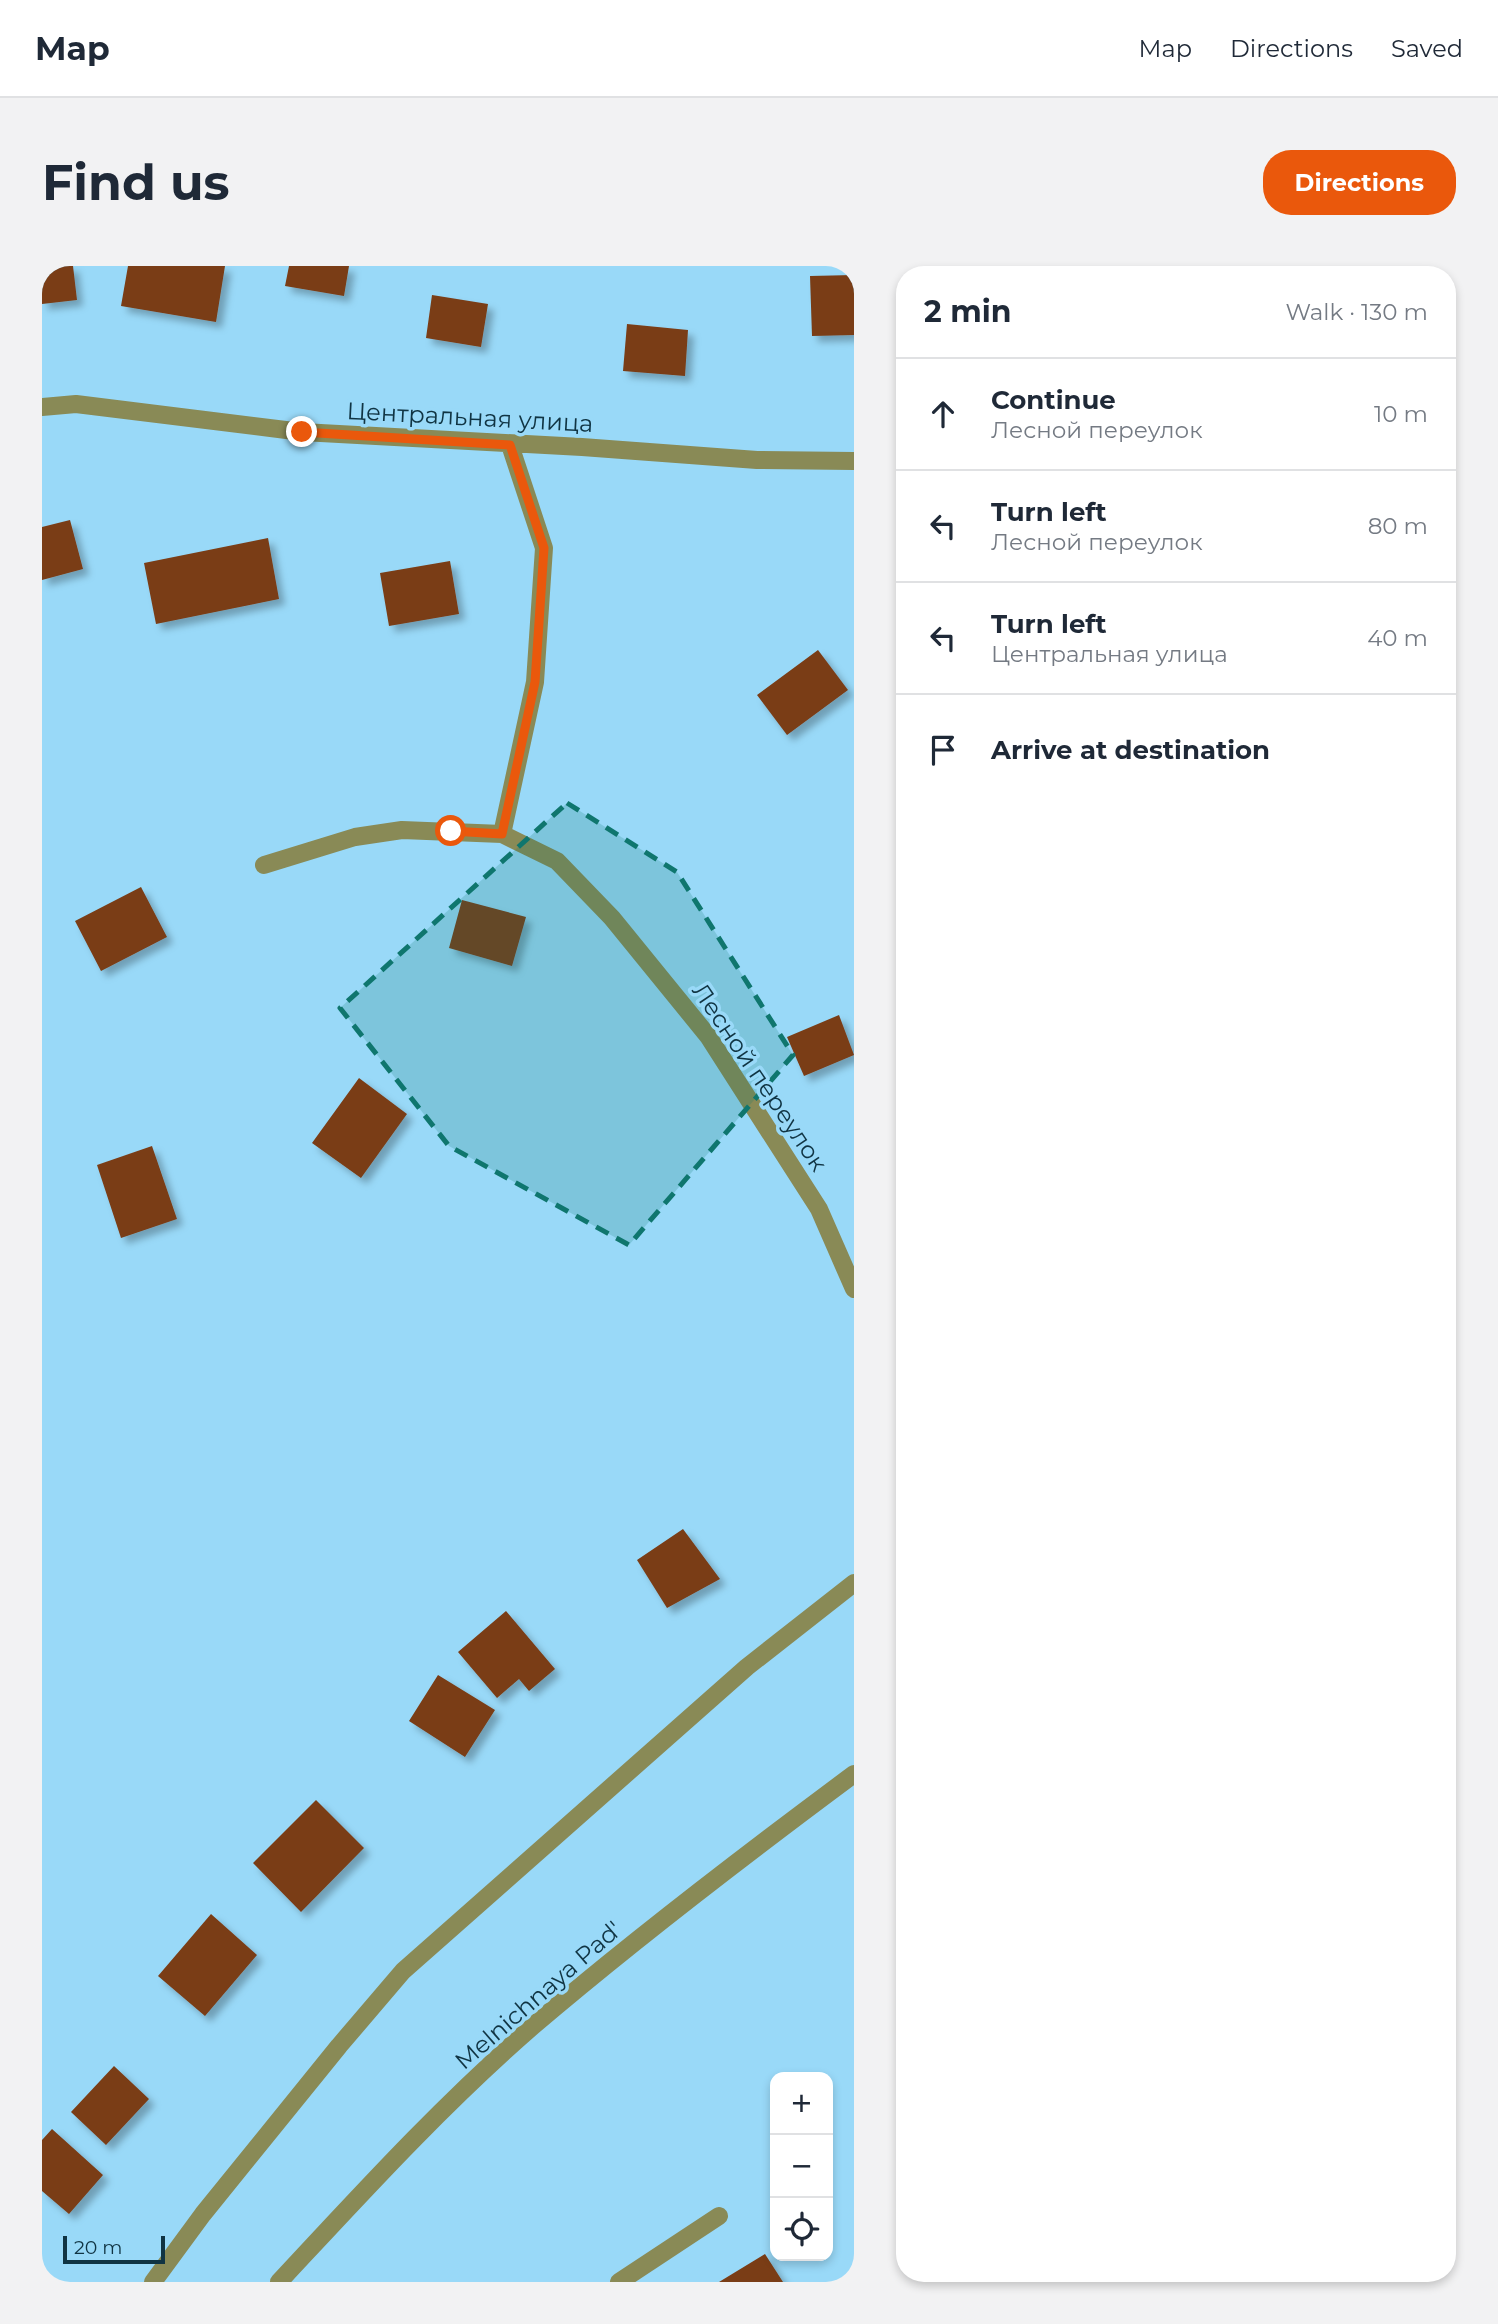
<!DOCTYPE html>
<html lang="en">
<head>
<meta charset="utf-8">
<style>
  body { margin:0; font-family:Montserrat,sans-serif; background:#f2f2f3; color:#1f2937 }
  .controls { position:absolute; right:21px; bottom:21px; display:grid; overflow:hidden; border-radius:14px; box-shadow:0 4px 10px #0003 }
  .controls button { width:63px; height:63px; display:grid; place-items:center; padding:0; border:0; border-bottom:2px solid #e0e1e3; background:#fff; color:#1f2937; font:35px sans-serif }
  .scale { position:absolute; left:21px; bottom:18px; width:102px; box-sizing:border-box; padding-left:7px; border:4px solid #103443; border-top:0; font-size:19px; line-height:24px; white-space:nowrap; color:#103443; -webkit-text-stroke:5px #99d9f8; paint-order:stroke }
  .stop { position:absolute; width:21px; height:21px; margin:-16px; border:5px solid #ea580c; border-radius:50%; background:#fff }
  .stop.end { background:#ea580c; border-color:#fff; box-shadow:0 2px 7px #0008 }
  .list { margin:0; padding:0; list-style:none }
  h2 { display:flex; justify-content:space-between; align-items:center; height:91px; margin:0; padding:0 28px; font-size:30px }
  h2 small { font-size:23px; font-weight:400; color:#747a83 }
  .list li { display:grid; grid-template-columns:46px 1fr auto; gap:21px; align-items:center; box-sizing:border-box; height:112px; padding:0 28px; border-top:2px solid #e0e1e3 }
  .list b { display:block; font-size:26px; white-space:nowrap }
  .list p { margin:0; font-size:23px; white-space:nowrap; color:#747a83 }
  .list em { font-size:23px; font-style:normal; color:#747a83 }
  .icon { flex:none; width:38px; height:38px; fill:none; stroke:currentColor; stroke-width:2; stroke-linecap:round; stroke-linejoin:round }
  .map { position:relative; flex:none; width:812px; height:2016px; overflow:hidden; border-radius:28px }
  header { display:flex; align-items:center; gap:42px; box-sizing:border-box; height:98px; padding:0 35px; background:#fff; border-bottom:2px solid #e0e1e3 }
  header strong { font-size:33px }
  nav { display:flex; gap:38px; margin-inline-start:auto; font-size:24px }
  .intro { display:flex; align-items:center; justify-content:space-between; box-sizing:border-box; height:168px; padding:0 42px }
  h1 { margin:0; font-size:49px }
  .button { padding:18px 32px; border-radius:28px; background:#ea580c; color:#fff; font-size:24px; font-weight:700 }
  main { display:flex; gap:42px; padding:0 42px }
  aside { flex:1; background:#fff; border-radius:28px; box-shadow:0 4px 10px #0003 }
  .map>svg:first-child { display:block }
</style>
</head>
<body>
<header>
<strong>Map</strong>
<nav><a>Map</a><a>Directions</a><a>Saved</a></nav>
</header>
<div class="intro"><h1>Find us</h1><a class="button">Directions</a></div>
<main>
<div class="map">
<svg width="812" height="2016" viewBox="0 0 812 2016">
  <defs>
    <filter id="shadow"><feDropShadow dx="6" dy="6" stdDeviation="3.5" flood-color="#0004"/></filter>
  </defs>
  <rect width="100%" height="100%" fill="#99d9f8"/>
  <path fill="#7a3c15" filter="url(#shadow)" d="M 0,0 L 31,0 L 35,34 L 0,38 Z
    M 86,0 L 183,0 L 174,56 L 79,40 Z
    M 247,0 L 307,0 L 302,30 L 243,20 Z
    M 812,9 L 812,69 L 770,70 L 768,10 Z
    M 390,29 L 446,38 L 439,81 L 384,72 Z
    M 585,58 L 646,64 L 643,110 L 581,105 Z
    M 28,254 L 41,303 L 0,314 L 0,261 Z
    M 226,272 L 237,333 L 114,358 L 102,297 Z
    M 408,295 L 417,348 L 347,360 L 338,307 Z
    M 776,384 L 806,424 L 745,469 L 715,429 Z
    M 99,621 L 125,671 L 59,705 L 33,655 Z
    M 420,634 L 484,651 L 470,700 L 407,682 Z
    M 797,749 L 812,789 L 762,810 L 745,771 Z
    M 317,812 L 365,848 L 319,912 L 270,877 Z
    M 110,880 L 135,953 L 79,972 L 55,899 Z
    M 641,1263 L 678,1313 L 625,1342 L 595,1294 Z
    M 464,1345 L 513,1403 L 487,1425 L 477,1413 L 455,1432 L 416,1386 Z
    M 396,1409 L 453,1444 L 423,1491 L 367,1455 Z
    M 274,1534 L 322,1582 L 259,1646 L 211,1597 Z
    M 169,1648 L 215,1689 L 163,1750 L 116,1710 Z
    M 72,1800 L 107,1833 L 64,1879 L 29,1846 Z
    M 10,1863 L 61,1909 L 27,1948 L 0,1925 L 0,1874 Z
    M 723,1988 L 741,2016 L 677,2016 Z"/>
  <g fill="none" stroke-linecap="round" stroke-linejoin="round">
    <path stroke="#898a56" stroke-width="18" d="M 0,141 L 34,138 L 260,166 L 540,181 L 715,194 L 812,195
      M 460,568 L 493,416 L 502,282 L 468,179
      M 222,599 L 313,571 L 360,564 L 460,568 L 515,595 L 570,652 L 666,770 L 777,943 L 812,1023
      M 111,2016 L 161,1948 L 297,1780 L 361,1705 L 705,1401 L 812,1317
      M 237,2016 C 319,1928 400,1839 491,1760 C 594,1672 703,1589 812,1508
      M 577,2016 L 677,1950"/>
  </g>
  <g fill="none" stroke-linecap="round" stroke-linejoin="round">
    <path stroke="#ea580c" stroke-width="9" d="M 260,166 L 468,179 L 502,282 L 493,416 L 460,568 L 409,565"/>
  </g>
  <path fill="#0f766e" fill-opacity="0.2" stroke="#0f766e" stroke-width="5" stroke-dasharray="14 9" stroke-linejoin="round" d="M 525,537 L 635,606 L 751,789 L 587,979 L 407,880 L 298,742 Z"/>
  <g text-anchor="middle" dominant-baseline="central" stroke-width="7" stroke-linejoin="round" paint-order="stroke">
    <g font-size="24" fill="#103443" stroke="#99d9f8">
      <text transform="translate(428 151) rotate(3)">Центральная улица</text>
      <text transform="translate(718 811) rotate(56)">Лесной переулок</text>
      <text transform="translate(496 1729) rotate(-41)">Melnichnaya Pad'</text>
    </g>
  </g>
</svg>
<div class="controls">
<button>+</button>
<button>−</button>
<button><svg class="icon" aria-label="locate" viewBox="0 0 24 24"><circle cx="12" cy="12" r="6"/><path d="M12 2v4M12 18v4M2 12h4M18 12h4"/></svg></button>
</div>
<div class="scale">20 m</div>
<div class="stop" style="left:409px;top:565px"></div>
<div class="stop end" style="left:260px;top:166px"></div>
</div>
<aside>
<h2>2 min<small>Walk · 130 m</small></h2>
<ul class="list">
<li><svg class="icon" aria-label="ahead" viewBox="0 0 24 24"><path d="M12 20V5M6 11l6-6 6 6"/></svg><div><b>Continue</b><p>Лесной переулок</p></div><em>10 m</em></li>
<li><svg class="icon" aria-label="left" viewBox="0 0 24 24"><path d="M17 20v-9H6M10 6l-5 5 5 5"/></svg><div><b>Turn left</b><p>Лесной переулок</p></div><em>80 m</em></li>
<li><svg class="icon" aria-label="left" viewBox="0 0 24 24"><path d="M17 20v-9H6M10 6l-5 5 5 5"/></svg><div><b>Turn left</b><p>Центральная улица</p></div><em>40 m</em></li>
<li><svg class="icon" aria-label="arrive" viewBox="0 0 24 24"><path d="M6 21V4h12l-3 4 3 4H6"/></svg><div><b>Arrive at destination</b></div></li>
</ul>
</aside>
</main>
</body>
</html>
